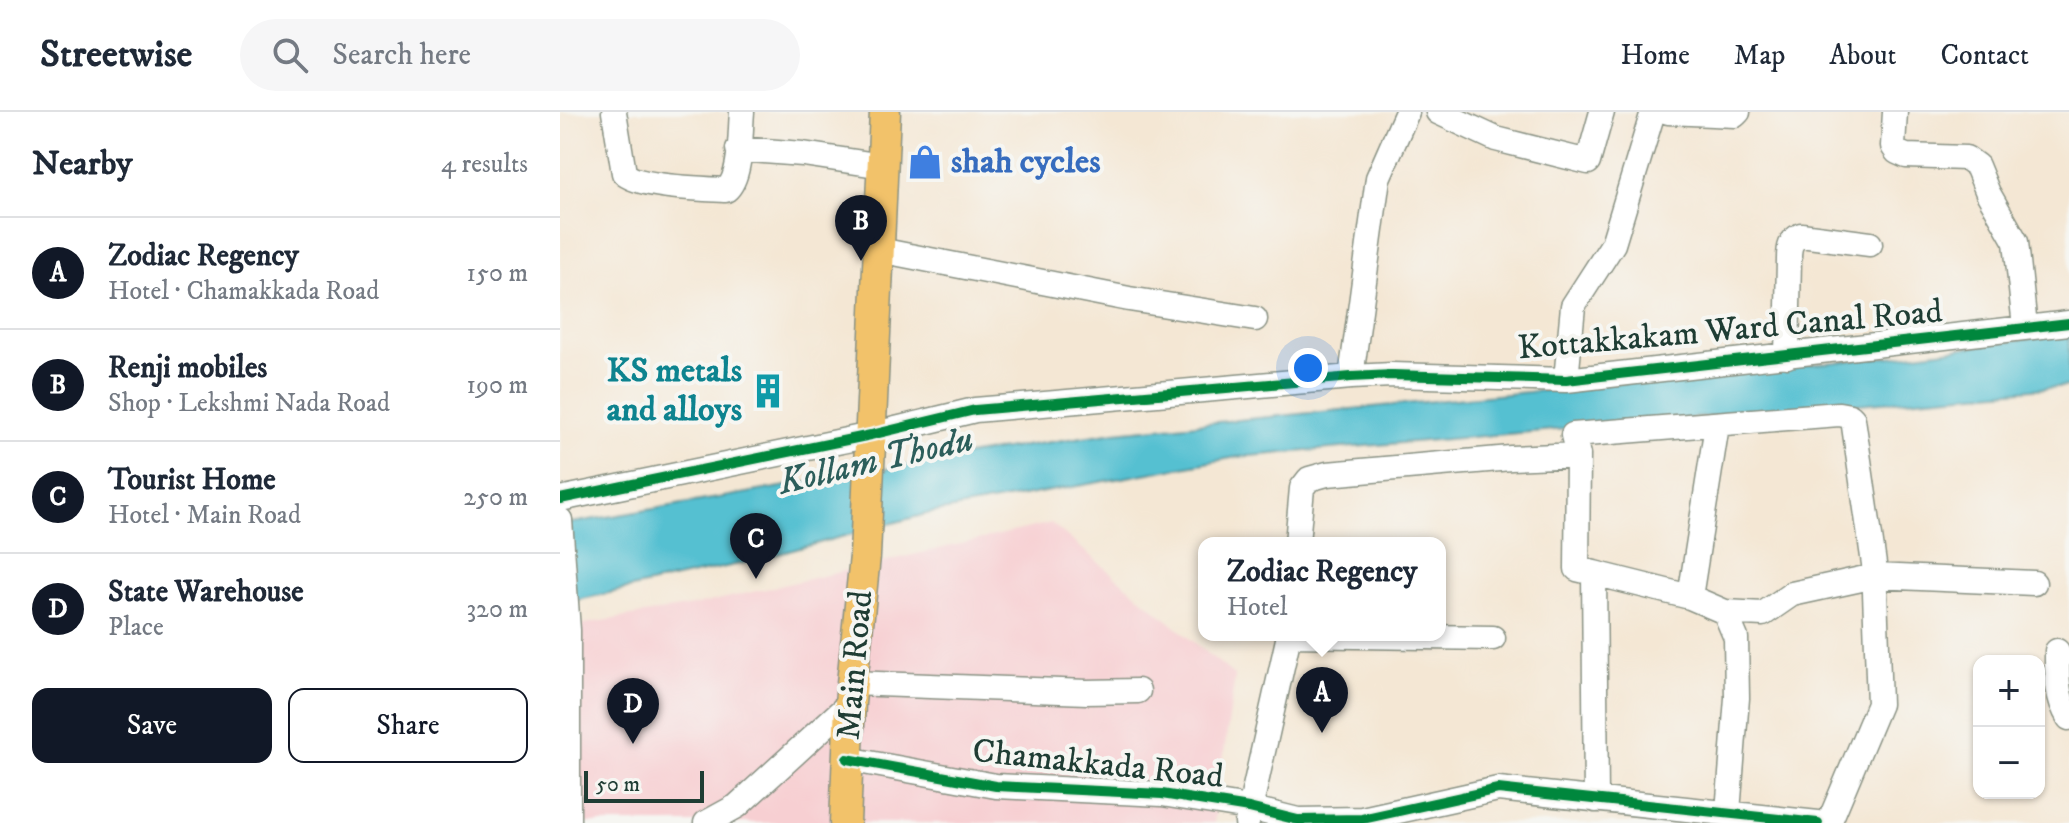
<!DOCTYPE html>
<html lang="en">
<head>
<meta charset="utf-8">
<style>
  body { margin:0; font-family:"IM FELL DW Pica",serif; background:#f6f6f7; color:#1f2937 }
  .controls { position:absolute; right:24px; bottom:24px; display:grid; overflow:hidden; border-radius:16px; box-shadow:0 2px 6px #0004 }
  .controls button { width:72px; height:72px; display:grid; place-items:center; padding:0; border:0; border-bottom:2px solid #e0e1e3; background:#fff; color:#1f2937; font:40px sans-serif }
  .scale { position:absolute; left:24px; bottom:20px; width:120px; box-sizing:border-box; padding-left:8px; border:4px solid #1f3d34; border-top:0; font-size:22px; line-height:28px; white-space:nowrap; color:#1f3d34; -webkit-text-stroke:6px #f6f6f2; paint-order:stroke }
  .you { position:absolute; left:748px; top:256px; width:28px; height:28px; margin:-20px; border:6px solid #fff; border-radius:50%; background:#1a73e8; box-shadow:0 0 0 12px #1a73e833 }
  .badge { display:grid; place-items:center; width:52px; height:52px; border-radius:50%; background:#111827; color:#fff; font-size:26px; font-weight:700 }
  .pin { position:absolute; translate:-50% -66px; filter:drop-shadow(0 2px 4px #0008) }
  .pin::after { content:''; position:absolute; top:42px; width:28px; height:24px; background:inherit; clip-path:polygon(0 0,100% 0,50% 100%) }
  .popup { position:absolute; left:638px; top:425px; width:248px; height:104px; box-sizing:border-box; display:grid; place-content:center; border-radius:16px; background:#fff; filter:drop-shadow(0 2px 6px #0005); font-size:26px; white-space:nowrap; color:#747a83 }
  .popup b { font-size:30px; color:#1f2937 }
  .popup::after { content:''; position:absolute; left:50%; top:100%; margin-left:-16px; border:16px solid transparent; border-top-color:#fff }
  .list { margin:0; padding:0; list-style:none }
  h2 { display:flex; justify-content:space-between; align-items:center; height:104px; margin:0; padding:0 32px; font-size:34px }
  h2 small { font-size:26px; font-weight:400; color:#747a83 }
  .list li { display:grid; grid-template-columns:52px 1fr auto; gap:24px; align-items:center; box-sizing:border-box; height:112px; padding:0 32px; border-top:2px solid #e0e1e3 }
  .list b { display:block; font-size:30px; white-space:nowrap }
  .list p { margin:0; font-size:26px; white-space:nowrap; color:#747a83 }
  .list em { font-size:26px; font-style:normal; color:#747a83 }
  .actions { display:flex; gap:16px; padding:24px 32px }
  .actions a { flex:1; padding:18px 0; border:2px solid #111827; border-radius:16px; text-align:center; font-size:28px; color:#111827 }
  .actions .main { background:#111827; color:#fff }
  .icon { flex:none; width:44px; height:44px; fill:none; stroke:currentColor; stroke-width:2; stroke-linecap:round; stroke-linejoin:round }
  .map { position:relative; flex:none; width:1509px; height:711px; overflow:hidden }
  header { display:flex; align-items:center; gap:48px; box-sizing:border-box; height:112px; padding:0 40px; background:#fff; border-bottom:2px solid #e0e1e3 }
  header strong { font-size:38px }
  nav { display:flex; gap:44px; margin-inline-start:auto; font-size:28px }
  .search { width:560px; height:72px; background:#f6f6f7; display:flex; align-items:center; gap:20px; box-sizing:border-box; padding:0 28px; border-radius:44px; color:#747a83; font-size:30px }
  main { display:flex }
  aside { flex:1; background:#fff }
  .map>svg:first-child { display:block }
</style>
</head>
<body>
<header>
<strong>Streetwise</strong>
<div class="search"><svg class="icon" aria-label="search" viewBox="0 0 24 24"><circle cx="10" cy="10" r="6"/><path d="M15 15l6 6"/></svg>Search here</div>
<nav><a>Home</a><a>Map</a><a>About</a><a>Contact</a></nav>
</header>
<main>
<aside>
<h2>Nearby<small>4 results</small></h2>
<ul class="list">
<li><span class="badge">A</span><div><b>Zodiac Regency</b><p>Hotel · Chamakkada Road</p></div><em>150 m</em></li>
<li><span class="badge">B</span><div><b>Renji mobiles</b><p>Shop · Lekshmi Nada Road</p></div><em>190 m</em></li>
<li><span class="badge">C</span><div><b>Tourist Home</b><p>Hotel · Main Road</p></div><em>250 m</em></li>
<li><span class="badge">D</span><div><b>State Warehouse</b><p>Place</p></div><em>320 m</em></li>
</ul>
<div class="actions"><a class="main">Save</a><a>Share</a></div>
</aside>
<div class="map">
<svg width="1509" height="711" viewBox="0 0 1509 711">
  <rect width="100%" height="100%" fill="#f6f6f2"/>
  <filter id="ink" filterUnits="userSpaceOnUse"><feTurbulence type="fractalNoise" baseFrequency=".0125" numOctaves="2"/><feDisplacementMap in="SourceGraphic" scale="16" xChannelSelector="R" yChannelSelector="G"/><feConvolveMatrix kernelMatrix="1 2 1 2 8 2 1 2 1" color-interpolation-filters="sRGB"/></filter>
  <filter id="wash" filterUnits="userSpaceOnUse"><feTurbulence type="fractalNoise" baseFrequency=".006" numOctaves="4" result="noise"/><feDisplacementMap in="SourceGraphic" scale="32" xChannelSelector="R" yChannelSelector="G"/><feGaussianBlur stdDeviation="1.8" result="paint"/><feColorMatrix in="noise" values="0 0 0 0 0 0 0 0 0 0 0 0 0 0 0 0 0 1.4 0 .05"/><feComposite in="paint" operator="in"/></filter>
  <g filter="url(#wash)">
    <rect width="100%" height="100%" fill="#f4e7d4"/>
    <path fill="#f7cfd2" d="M 491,411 L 675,564 L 654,711 L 0,711 L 0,516 L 132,494 Z"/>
    <path fill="#55c0d1" stroke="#3a7e82" stroke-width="2" d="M 1509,222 L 1509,274 L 677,345 L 370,401 L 188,450 L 0,492 L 0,413 L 425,340 L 555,320 L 1348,243 Z"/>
  </g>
  <g filter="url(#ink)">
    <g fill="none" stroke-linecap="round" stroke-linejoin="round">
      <g stroke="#8a9284" stroke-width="27">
        <path id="minor" d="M 54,0 L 64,61 C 76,75 145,77 166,78 C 182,65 180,20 182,0
          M 878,0 L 936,27 L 1028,50 L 1042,0
          M 1108,0 L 1175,3 L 1178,0
          M 1335,0 L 1333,34 L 1337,40 L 1346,44 L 1406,46 L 1417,54 L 1428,81 L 1456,130 L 1465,215
          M 178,37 L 243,42 L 323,54
          M 319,138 L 569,187 L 695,207
          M 1227,244 L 1229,147 C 1229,136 1230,128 1241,123 L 1310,132
          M 791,265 L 818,66 L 847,0
          M 1006,268 L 1013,194 L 1053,132 L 1093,0
          M 1018,343 L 1017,457 L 1034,461 L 1036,688
          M 0,387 L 311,323 L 415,298 L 791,265 L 832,263 L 1006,268 L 1509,211
          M 0,408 L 8,518 L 8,711
          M 737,431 L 742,376 L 749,367 L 767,362 L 951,346 L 1018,343 L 1013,323 L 1279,302 L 1290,304 L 1293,307 L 1314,452 L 1319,592 L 1269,711
          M 1034,461 L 1130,485 L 1165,500 L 1203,502 L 1232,482 L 1315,464 L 1474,471
          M 1130,485 L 1157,313
          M 1165,500 L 1176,526 L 1177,586 L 1168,700
          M 729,523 L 933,526
          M 1497,539 C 1497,563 1496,585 1509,606
          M 292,571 L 527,580 L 578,579
          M 287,647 L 436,674 L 602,682 L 689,696 L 738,708 L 802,707 L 938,677 L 1258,711
          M 146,711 L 177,694 L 290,591
          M 687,711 L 729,523"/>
      </g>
      <g stroke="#8a9284" stroke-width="33">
        <path id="major" d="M 285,711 L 290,591 L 305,444 L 325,0"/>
      </g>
      <use href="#minor" stroke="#fff" stroke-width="24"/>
      <use href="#major" stroke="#f2c26a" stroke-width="30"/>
      <g stroke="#f6f6f2" stroke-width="15">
        <path id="cycleway" d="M 0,387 L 311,323 L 415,298 L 791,265 L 832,263 L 1006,268 L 1509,211
          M 287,647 L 436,674 L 602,682 L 689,696 L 738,708 L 802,707 L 938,677 L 1258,711"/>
      </g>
      <use href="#cycleway" stroke="#00873e" stroke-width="10"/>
    </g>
  </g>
  <defs>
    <g id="shop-bare" transform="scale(2.76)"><path d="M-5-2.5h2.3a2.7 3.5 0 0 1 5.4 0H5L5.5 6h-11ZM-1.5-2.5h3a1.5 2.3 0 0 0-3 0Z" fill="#3f7fe0" stroke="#f6f6f2" stroke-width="2.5" paint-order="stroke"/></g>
    <g id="building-bare" transform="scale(2.76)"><path d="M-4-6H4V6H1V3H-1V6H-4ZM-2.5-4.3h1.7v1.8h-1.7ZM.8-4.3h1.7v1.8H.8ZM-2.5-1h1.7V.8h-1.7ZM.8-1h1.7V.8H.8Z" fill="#0f9aa8" stroke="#f6f6f2" stroke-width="2.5" paint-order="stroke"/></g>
  </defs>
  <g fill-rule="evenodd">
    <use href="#shop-bare" x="365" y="50"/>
    <use href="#building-bare" x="208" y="279"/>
  </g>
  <g text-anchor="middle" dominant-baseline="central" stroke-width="8" stroke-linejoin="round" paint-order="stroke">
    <g font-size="34" font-weight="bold" fill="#366cbe" stroke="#f6f6f2" text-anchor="start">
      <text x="391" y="50">shah cycles</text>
    </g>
    <g font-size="34" fill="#1f3d34" stroke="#f6f6f2">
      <text transform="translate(1170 218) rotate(-5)">Kottakkakam Ward Canal Road</text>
      <text transform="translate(295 553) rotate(-85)">Main Road</text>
      <text transform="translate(538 652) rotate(6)">Chamakkada Road</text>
    </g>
    <g font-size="34" font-weight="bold" fill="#0d838f" stroke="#f6f6f2" text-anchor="end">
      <text x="182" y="259">KS metals<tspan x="182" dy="39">and alloys</tspan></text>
    </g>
    <g font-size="36" font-style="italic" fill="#2c5e5b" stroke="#f6f6f2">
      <text transform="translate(316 349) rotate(-13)">Kollam Thodu</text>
    </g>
  </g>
</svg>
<div class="controls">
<button>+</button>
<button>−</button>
</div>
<div class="scale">50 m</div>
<div class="you"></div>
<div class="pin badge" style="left:762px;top:621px">A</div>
<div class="popup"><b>Zodiac Regency</b>Hotel</div>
<div class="pin badge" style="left:301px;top:149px">B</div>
<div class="pin badge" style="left:196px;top:467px">C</div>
<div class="pin badge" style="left:73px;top:632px">D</div>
</div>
</main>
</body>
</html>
